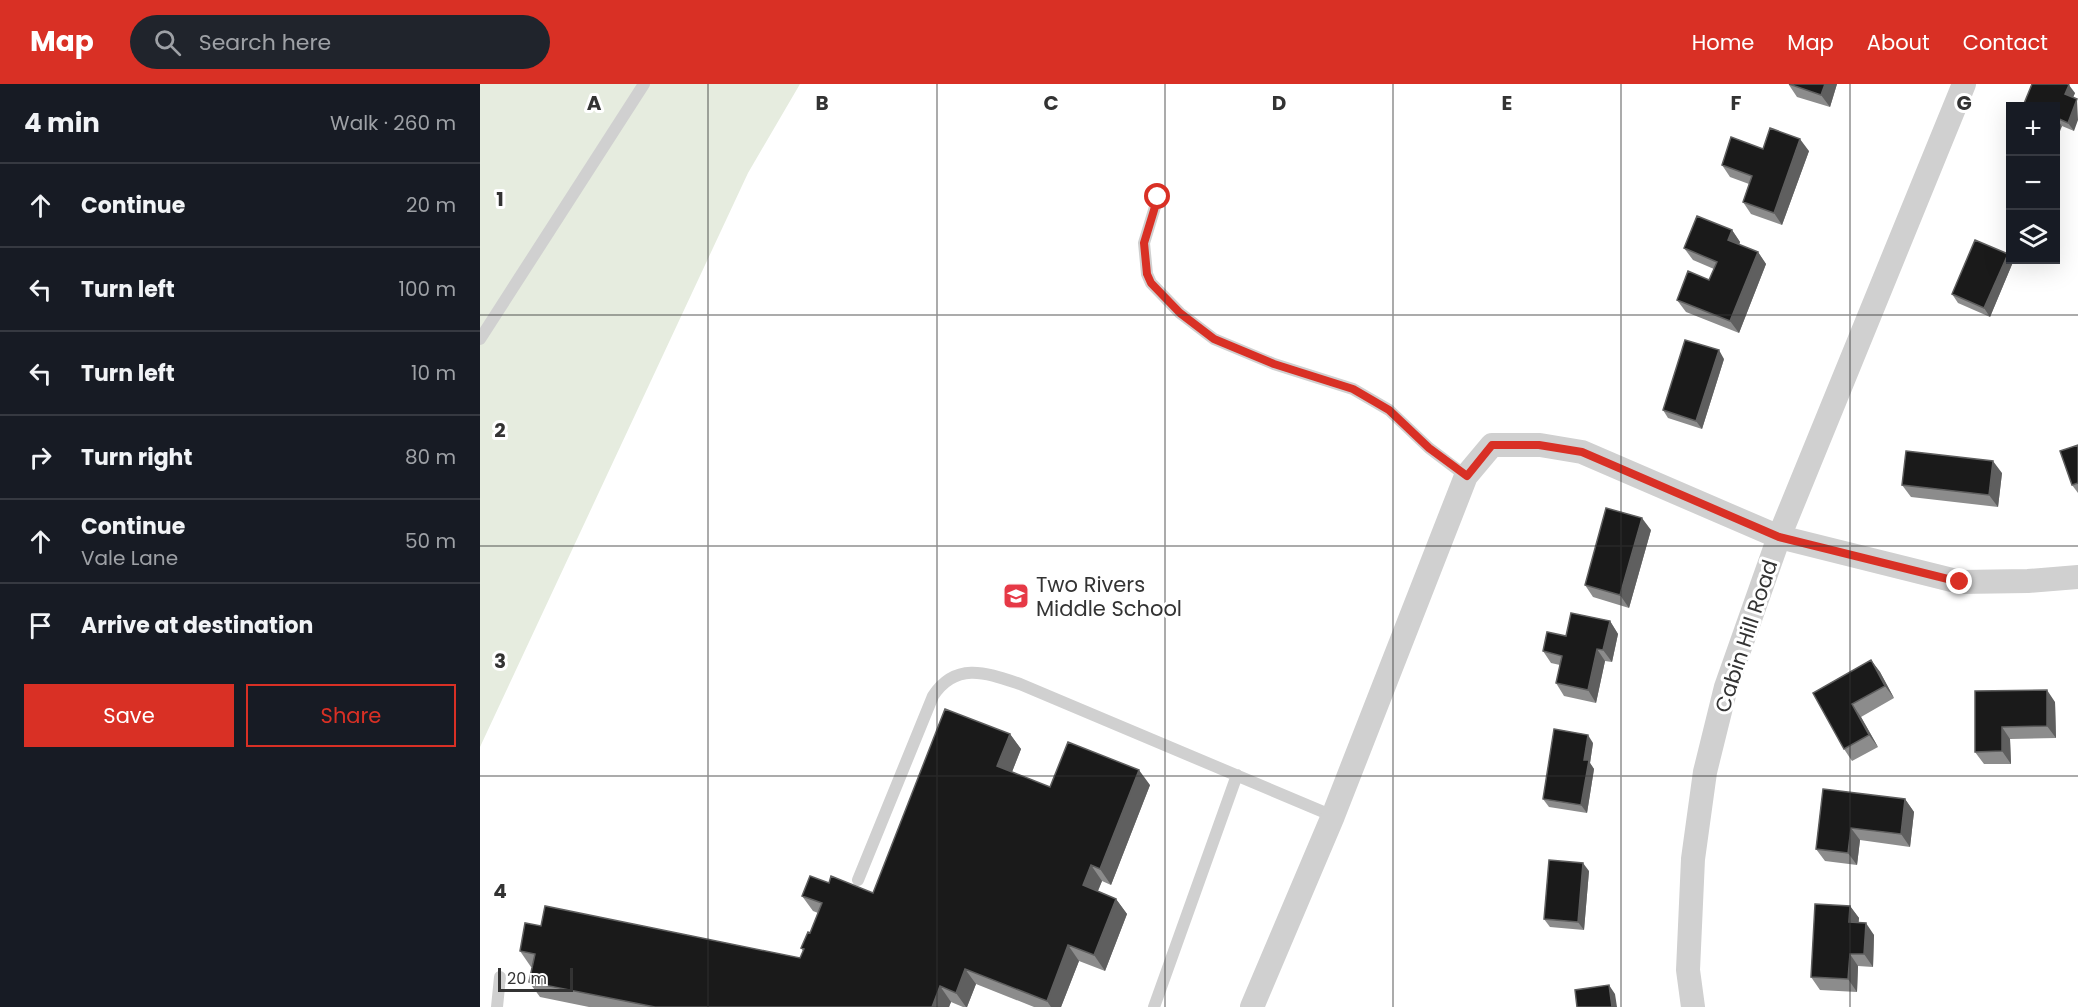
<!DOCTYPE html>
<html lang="en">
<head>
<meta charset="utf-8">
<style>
  body { margin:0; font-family:Poppins,sans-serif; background:#20242c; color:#f1f3f6 }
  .controls { position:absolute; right:18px; top:18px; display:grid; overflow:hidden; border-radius:0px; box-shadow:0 6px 24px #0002 }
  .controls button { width:54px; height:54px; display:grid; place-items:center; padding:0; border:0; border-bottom:2px solid #363941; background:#171b24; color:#f1f3f6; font:30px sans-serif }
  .scale { position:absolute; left:18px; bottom:15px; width:75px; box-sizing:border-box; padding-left:6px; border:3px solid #333; border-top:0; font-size:16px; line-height:21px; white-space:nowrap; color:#333; -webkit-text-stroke:4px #fff; paint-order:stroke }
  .stop { position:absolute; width:18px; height:18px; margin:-14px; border:4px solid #d93025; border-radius:50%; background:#fff }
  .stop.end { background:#d93025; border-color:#fff; box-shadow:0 2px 6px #0008 }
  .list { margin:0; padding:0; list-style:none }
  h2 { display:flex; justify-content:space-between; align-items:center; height:78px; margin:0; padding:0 24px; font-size:26px }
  h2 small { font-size:20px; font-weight:400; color:#9ea1a6 }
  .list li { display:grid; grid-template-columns:39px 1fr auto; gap:18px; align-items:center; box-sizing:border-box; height:84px; padding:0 24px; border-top:2px solid #363941 }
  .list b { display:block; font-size:22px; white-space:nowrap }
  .list p { margin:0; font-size:20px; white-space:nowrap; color:#9ea1a6 }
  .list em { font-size:20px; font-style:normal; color:#9ea1a6 }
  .actions { display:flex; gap:12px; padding:18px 24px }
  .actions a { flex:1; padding:14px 0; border:2px solid #d93025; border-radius:0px; text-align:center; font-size:21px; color:#d93025 }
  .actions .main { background:#d93025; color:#fff }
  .icon { flex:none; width:33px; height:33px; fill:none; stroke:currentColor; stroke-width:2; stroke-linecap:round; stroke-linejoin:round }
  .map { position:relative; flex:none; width:1598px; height:923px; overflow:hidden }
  header { display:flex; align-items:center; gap:36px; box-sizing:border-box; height:84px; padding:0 30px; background:#d93025; color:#fff }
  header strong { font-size:28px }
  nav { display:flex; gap:33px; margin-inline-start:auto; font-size:21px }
  .search { width:420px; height:54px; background:#20242c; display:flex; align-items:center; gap:15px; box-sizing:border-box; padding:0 21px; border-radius:33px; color:#9ea1a6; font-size:22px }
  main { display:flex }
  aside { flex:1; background:#171b24 }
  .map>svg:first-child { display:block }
</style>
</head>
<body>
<header>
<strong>Map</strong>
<div class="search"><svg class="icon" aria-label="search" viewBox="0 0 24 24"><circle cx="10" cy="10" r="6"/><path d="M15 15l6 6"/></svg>Search here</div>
<nav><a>Home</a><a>Map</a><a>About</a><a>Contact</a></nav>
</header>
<main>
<aside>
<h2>4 min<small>Walk · 260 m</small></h2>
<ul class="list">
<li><svg class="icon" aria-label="ahead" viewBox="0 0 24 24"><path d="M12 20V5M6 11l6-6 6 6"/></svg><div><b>Continue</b></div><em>20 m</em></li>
<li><svg class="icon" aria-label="left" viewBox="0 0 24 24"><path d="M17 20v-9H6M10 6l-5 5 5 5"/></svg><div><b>Turn left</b></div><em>100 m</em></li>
<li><svg class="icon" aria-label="left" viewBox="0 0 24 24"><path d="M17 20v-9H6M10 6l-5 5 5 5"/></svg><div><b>Turn left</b></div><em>10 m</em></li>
<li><svg class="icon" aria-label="right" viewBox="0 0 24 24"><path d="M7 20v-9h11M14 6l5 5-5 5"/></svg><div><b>Turn right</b></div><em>80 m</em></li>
<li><svg class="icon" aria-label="ahead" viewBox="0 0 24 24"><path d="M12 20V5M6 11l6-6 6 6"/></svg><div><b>Continue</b><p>Vale Lane</p></div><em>50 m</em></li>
<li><svg class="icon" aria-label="arrive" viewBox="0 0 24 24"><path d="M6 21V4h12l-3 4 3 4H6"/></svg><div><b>Arrive at destination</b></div></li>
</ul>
<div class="actions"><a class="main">Save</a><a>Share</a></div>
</aside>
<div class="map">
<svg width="1598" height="923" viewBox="0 0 1598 923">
  <rect width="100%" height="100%" fill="#fff"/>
  <path fill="#e6ecdf" d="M 0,0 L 320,0 L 268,89 L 0,663 Z"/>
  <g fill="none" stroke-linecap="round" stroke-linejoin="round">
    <path stroke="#d0d0d0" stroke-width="12" d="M 678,113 L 664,159 L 667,190 L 671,199 L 700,229 L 734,255 L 794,280 L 873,305 L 909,326 L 949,364 L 986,392
      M 0,255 L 164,0
      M 378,796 L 453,612 C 476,577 507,589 540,600 L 853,732
      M 17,923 L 20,893
      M 674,923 L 757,691"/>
    <path stroke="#d0d0d0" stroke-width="24" d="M 772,923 L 853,732 L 986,392 L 1012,361 L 1060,361 L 1102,368 L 1299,453 L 1480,498 L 1548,497 L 1598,493
      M 1213,923 L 1208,886 L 1213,775 L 1225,688 L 1246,603 L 1299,453 L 1484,0"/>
  </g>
  <path fill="#8c8c8c" d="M 1357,0 L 1350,23 L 1317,13 L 1309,1 Z
    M 1552,0 L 1595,9 L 1593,13 L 1594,47 L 1582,42 Z
    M 1283,65 L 1329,67 L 1302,141 L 1271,130 L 1263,118 L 1269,100 L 1250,93 L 1242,81 Z
    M 1252,146 L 1260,158 L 1259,161 L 1278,168 L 1286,180 L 1259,249 L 1206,228 L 1197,216 L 1229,196 L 1234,185 L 1213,176 L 1204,164 Z
    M 1530,176 L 1533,178 L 1510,233 L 1478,219 L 1472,210 Z
    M 1244,275 L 1222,345 L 1188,334 L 1183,326 Z
    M 1598,361 L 1598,409 L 1592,401 Z
    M 1522,389 L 1518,423 L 1431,413 L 1422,401 Z
    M 1171,446 L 1149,524 L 1113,513 L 1105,501 Z
    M 1130,537 L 1138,550 L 1132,578 L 1125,577 L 1116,619 L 1084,612 L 1076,599 L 1080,581 L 1071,579 L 1063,567 L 1086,552 Z
    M 1391,576 L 1400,588 L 1414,614 L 1381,633 L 1398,663 L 1372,677 L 1364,665 L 1333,609 Z
    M 1495,607 L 1575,618 L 1576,654 L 1530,655 L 1531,680 L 1504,680 L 1495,668 Z
    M 530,650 L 541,665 L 532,688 L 570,703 L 670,701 L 631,801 L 622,797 L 618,807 L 636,815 L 647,830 L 625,887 L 599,877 L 581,923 L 554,923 L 496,900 L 487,923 L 483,923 L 471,918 L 469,923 L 109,923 L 60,913 L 49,898 L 52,883 L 51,883 L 40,867 L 61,842 L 320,874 L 323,867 L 321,864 L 330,849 L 338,829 L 333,827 L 322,812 L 349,799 L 393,809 Z
    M 1113,659 L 1110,679 L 1114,685 L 1107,729 L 1069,723 L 1063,715 Z
    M 1343,705 L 1425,715 L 1434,728 L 1430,763 L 1380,756 L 1377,781 L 1345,777 L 1336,765 Z
    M 1109,787 L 1104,846 L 1070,843 L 1064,835 Z
    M 1370,822 L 1379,834 L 1378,838 L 1394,851 L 1393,883 L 1378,882 L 1377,908 L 1340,906 L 1331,893 Z"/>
  <path fill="#5f5f5f" d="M 1345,0 L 1357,0 L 1350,23 L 1341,11 Z
    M 1589,1 L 1595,9 L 1591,18 L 1585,10 Z
    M 1597,15 L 1598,36 L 1594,47 L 1588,39 Z
    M 1577,34 L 1582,42 L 1575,60 L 1575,37 Z
    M 1320,55 L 1329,67 L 1302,141 L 1294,129 Z
    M 1252,146 L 1260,158 L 1256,168 L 1248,156 Z
    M 1278,168 L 1286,180 L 1259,249 L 1250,237 Z
    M 1528,170 L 1530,176 L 1533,178 L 1510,233 L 1504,224 Z
    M 1239,266 L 1244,275 L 1222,345 L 1216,337 Z
    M 1513,377 L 1522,389 L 1518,423 L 1509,411 Z
    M 1162,434 L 1171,446 L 1149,524 L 1140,511 Z
    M 1130,537 L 1138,550 L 1132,578 L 1123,566 Z
    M 1117,565 L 1125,577 L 1116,619 L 1108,606 Z
    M 1391,576 L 1400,588 L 1414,614 L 1405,602 Z
    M 1567,606 L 1575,618 L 1576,654 L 1567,642 Z
    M 1372,620 L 1381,633 L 1398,663 L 1389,651 Z
    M 1522,643 L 1530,655 L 1531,680 L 1522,667 Z
    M 530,650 L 541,665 L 528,698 L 517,682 Z
    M 1108,651 L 1113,659 L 1110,679 L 1114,685 L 1107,729 L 1101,721 L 1104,676 Z
    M 659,686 L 670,701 L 631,801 L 620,785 Z
    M 1425,715 L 1434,728 L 1430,763 L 1421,750 Z
    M 1371,744 L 1380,756 L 1377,781 L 1368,769 Z
    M 1103,779 L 1109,787 L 1104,846 L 1098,838 Z
    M 611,781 L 622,797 L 614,816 L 603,801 Z
    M 636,815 L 647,830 L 625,887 L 614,871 Z
    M 1370,822 L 1379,834 L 1378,850 L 1369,838 Z
    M 1386,839 L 1394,851 L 1393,883 L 1384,870 Z
    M 588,861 L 599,877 L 581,923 L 571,923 L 567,917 Z
    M 1370,870 L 1378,882 L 1377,908 L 1368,895 Z
    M 485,885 L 496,900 L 487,923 L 486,923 L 476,909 Z
    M 1129,901 L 1135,910 L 1137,923 L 1132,923 Z
    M 460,902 L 471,918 L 469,923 L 452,923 Z"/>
  <path fill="#1a1a1a" stroke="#5f5f5f" stroke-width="1.5" d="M 1309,0 L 1345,0 L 1341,11 Z
    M 1552,0 L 1587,0 L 1589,1 L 1585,10 L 1597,15 L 1588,39 L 1577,34 L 1575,37 L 1575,22 L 1543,22 Z
    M 1290,44 L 1320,55 L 1294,129 L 1263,118 L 1272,92 L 1242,81 L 1251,53 L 1283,65 Z
    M 1217,132 L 1252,146 L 1248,156 L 1278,168 L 1250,237 L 1197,216 L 1208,187 L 1229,196 L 1237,178 L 1204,164 Z
    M 1495,156 L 1528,170 L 1504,224 L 1472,210 Z
    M 1205,256 L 1239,266 L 1216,337 L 1183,326 Z
    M 1598,361 L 1598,399 L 1592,401 L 1580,367 Z
    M 1426,367 L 1513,377 L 1509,411 L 1422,401 Z
    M 1126,424 L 1162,434 L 1140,511 L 1105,501 Z
    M 1091,529 L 1130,537 L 1123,566 L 1117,565 L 1108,606 L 1076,599 L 1082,572 L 1063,567 L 1067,548 L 1086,552 Z
    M 1391,576 L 1405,602 L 1372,620 L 1389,651 L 1364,665 L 1333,609 Z
    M 1567,606 L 1567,642 L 1522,643 L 1522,667 L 1495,668 L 1495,607 Z
    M 465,625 L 530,650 L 517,682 L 570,703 L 588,658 L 659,686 L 620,785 L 611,781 L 603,801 L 636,815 L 614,871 L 588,861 L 567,917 L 485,885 L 476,909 L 460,902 L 452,923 L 175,923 L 49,898 L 55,870 L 40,867 L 45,839 L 61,842 L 65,822 L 320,874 L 324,865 L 321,864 L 328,848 L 330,849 L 342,819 L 322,812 L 330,792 L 349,799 L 351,792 L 393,809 Z
    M 1074,645 L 1108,651 L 1104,676 L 1109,676 L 1101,721 L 1063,715 Z
    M 1343,705 L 1425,715 L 1421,750 L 1371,744 L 1368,769 L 1336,765 Z
    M 1069,776 L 1103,779 L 1098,838 L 1064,835 Z
    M 1335,820 L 1370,822 L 1369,838 L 1386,839 L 1384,870 L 1370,870 L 1368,895 L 1331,893 Z
    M 1129,901 L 1132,923 L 1097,923 L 1095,906 Z"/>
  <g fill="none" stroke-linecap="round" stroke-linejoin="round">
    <path stroke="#d93025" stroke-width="8" d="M 678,113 L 664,159 L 667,190 L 671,199 L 700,229 L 734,255 L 794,280 L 873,305 L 909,326 L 949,364 L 987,392 L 1012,361 L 1059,361 L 1102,368 L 1299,453 L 1480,498"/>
  </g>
  <path fill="none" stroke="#333" stroke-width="1.5" stroke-opacity="0.55" d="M 228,0 L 228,923M 457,0 L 457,923M 685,0 L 685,923M 913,0 L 913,923M 1141,0 L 1141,923M 1370,0 L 1370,923M 0,231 L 1598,231M 0,462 L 1598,462M 0,692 L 1598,692"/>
  <defs>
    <g id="school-square" transform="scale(1.35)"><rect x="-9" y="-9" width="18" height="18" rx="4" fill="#e63946" stroke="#fff"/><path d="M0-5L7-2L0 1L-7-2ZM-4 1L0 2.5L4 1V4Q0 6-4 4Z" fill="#fff"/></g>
  </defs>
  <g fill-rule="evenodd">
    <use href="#school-square" x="536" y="512"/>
  </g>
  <g text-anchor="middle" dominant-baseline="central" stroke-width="6" stroke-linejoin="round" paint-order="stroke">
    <g font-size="21" fill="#333" stroke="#fff" text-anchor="start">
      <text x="556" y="500">Two Rivers<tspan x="556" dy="24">Middle School</tspan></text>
    </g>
    <g font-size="21" fill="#333" stroke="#fff">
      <text transform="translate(1266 552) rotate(-72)">Cabin Hill Road</text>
    </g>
  </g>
  <g font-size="20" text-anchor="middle" font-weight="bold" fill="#333" stroke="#fff" stroke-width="6" stroke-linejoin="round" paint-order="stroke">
    <text x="114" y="26">A</text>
    <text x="342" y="26">B</text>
    <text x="571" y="26">C</text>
    <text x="799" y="26">D</text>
    <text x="1027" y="26">E</text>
    <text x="1256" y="26">F</text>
    <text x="1484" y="26">G</text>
    <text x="20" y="122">1</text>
    <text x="20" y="353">2</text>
    <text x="20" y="584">3</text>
    <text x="20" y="814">4</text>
  </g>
</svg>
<div class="controls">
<button>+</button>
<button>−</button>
<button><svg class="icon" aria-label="layers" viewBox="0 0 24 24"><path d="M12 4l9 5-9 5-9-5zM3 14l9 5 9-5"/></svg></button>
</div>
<div class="scale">20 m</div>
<div class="stop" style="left:678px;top:113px"></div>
<div class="stop end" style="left:1480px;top:498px"></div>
</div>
</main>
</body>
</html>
